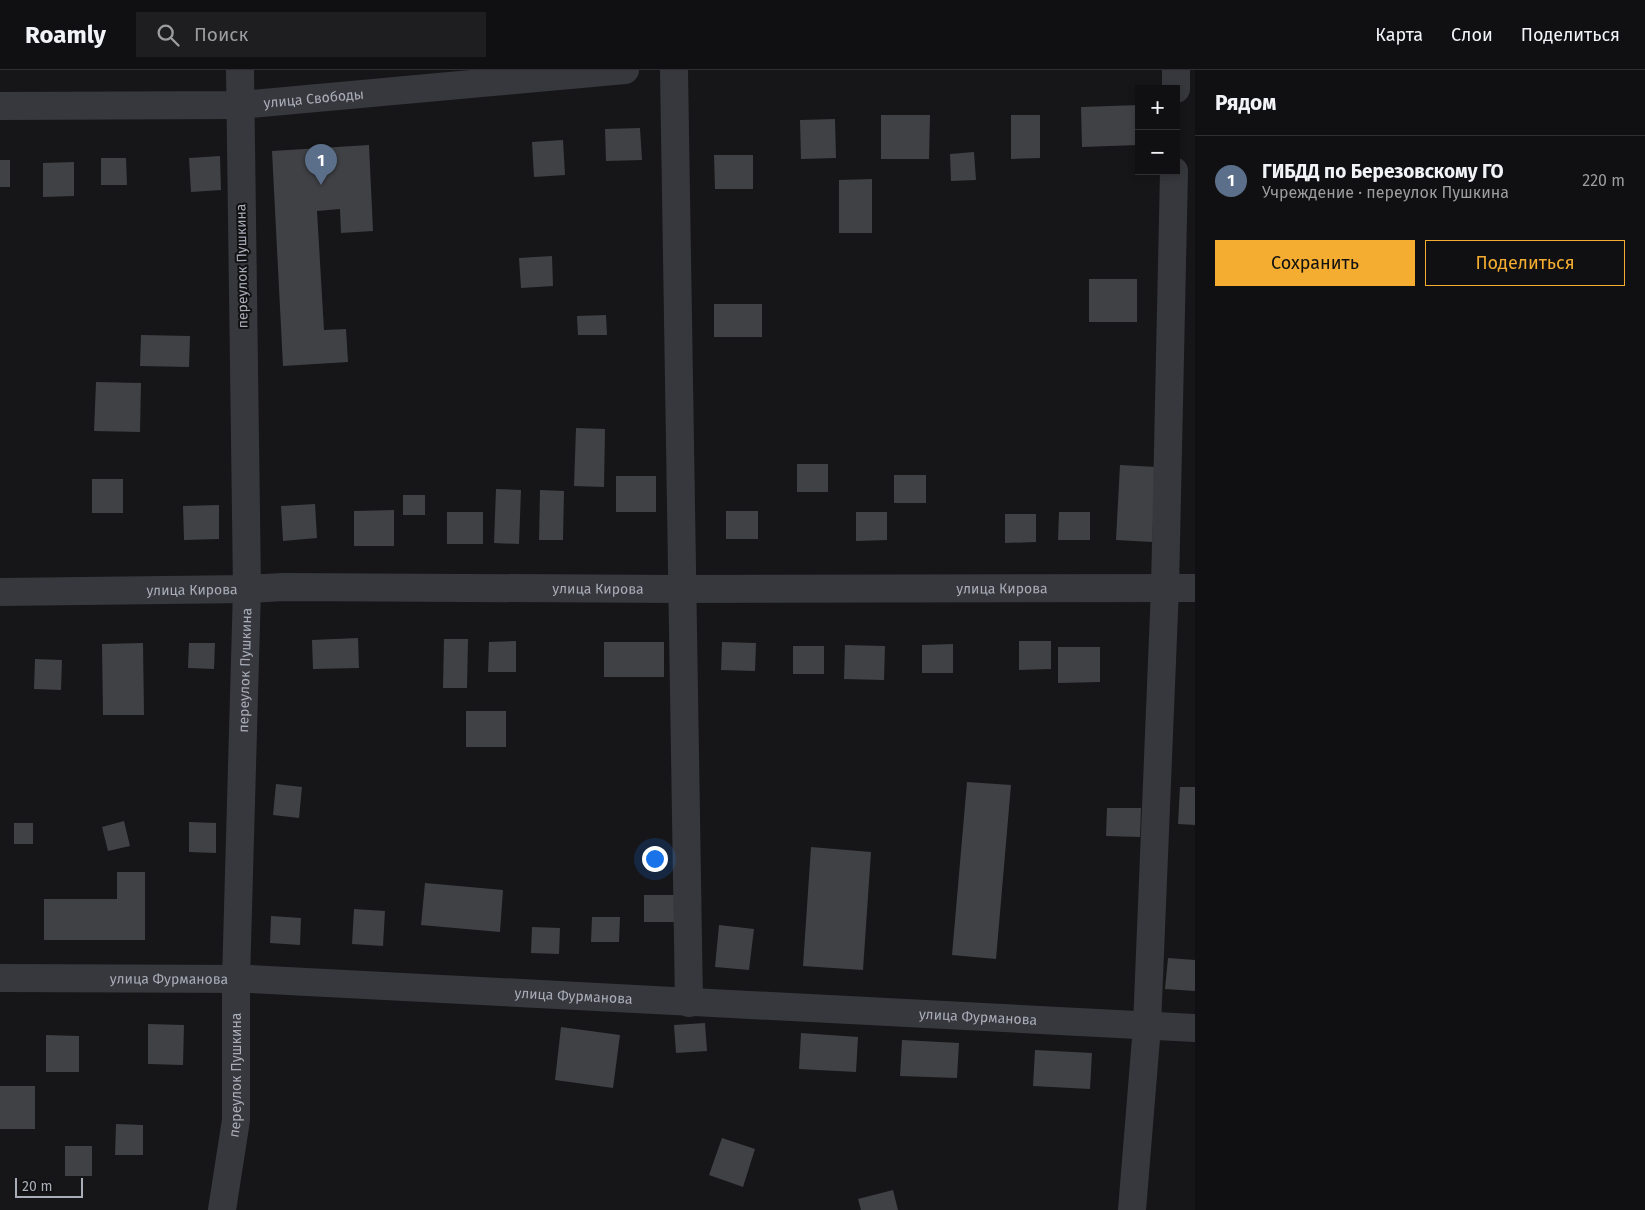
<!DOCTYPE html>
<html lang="ru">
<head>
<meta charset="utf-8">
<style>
  body { margin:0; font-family:"Fira Sans",sans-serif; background:#1e1e20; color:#f1f3f6 }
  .controls { position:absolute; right:15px; top:15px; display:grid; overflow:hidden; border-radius:0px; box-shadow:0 2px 8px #0003 }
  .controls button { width:45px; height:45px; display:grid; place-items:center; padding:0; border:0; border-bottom:1px solid #303032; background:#101012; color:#f1f3f6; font:25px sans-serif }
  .scale { position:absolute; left:15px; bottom:12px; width:68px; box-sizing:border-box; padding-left:5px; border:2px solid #a8adb8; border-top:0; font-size:14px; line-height:18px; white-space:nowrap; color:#a8adb8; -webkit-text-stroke:4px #111113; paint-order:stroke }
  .you { position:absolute; left:654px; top:788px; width:18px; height:18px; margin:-12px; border:4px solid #fff; border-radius:50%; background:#1a73e8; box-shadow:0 0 0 8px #1a73e833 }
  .badge { display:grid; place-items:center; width:32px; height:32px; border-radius:50%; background:#f4ad31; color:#fff; font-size:16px; font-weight:700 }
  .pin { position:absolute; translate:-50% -41px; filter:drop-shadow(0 1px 2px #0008) }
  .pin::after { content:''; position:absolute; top:26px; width:18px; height:15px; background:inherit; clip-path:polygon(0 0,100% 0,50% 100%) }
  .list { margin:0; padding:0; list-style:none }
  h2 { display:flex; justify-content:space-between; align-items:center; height:65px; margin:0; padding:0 20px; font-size:21px }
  h2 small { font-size:16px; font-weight:400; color:#9c9d9f }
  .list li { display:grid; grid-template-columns:32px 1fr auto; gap:15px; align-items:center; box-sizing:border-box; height:90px; padding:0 20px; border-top:1px solid #303032 }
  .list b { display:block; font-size:19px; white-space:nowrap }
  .list p { margin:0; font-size:16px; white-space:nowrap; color:#9c9d9f }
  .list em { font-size:16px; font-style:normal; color:#9c9d9f }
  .actions { display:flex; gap:10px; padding:15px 20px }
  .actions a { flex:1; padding:11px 0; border:1px solid #f4ad31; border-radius:0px; text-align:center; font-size:18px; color:#f4ad31 }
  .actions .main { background:#f4ad31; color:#111 }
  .icon { flex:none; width:28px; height:28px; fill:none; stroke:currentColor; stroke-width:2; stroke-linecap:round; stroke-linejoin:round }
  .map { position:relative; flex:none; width:1195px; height:1140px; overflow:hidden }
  header { display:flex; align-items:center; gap:30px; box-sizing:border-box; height:70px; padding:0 25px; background:#101012; border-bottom:1px solid #303032 }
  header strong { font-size:24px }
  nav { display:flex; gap:28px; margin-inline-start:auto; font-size:18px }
  .search { width:350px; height:45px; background:#1e1e20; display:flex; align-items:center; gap:12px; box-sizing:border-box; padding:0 18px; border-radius:0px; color:#9c9d9f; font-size:19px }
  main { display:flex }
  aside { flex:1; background:#101012 }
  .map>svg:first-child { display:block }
</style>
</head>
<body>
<header>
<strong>Roamly</strong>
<div class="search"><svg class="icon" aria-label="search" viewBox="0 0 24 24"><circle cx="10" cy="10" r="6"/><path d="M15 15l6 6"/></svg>Поиск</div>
<nav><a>Карта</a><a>Слои</a><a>Поделиться</a></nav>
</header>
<main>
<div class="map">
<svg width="1195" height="1140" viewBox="0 0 1195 1140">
  <rect width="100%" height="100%" fill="#161618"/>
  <path fill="#404145" d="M 1139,35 L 1139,75 L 1082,77 L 1081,37 Z
    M 881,45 L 930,45 L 929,89 L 881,89 Z
    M 1011,45 L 1040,45 L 1040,88 L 1011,89 Z
    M 835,49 L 836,88 L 801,89 L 800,50 Z
    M 640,58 L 642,90 L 606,91 L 605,59 Z
    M 563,70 L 565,105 L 534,107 L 532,72 Z
    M 369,75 L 373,161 L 341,163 L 340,139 L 317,141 L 324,260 L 346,259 L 348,292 L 283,296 L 272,81 Z
    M 974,82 L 976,110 L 951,111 L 950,84 Z
    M 714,85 L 753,85 L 753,119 L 715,119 Z
    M 220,86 L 221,120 L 191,122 L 189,88 Z
    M 101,88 L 126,88 L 127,115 L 101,115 Z
    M 0,90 L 10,90 L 10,117 L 0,117 Z
    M 74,92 L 74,126 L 43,127 L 43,93 Z
    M 872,109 L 872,163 L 839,163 L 839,110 Z
    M 552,186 L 553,216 L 521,218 L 519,188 Z
    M 1089,209 L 1137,209 L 1137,252 L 1089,252 Z
    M 714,234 L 762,234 L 762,267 L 714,267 Z
    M 606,245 L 607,265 L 578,265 L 577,246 Z
    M 141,265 L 190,266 L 189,297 L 140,296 Z
    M 96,312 L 141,313 L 140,362 L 94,361 Z
    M 576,358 L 605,359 L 604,417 L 574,416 Z
    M 797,394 L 828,394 L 828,422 L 797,422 Z
    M 1120,395 L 1156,397 L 1152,472 L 1116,470 Z
    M 894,405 L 926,405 L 926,433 L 894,433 Z
    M 616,406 L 656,406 L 656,442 L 616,442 Z
    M 92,409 L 123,409 L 123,443 L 92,443 Z
    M 496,419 L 521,420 L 519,474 L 494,473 Z
    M 540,420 L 564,421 L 563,470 L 539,470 Z
    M 403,425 L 425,425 L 425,445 L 403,445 Z
    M 315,434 L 317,468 L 283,471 L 281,436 Z
    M 219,435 L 219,469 L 184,470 L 183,436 Z
    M 394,440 L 394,476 L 354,476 L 354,441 Z
    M 726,441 L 758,441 L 758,469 L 726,469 Z
    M 447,442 L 483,442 L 483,474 L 447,474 Z
    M 856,442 L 887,442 L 887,470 L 856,471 Z
    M 1059,442 L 1090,442 L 1090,470 L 1058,470 Z
    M 1005,444 L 1036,444 L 1036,472 L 1005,473 Z
    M 358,568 L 359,598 L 313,599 L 312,570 Z
    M 444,569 L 468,569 L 467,618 L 443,618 Z
    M 516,571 L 516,602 L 488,602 L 489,572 Z
    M 1019,571 L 1051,571 L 1051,599 L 1019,600 Z
    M 604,572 L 664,572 L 664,607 L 604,607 Z
    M 722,572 L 756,573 L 755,601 L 721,600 Z
    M 143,573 L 144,645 L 103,645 L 102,574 Z
    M 189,573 L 215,573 L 214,599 L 188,598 Z
    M 953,574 L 953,603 L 922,603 L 922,575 Z
    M 845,575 L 885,576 L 884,610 L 844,609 Z
    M 793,576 L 824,576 L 824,604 L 793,604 Z
    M 1058,577 L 1100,577 L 1100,612 L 1058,613 Z
    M 35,589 L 62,590 L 61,620 L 34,619 Z
    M 466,641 L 506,641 L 506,677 L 466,677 Z
    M 967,712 L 1011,715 L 996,889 L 952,885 Z
    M 276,714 L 302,717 L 299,748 L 273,745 Z
    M 1180,717 L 1195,717 L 1195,755 L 1178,754 Z
    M 1107,738 L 1141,738 L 1140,767 L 1106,766 Z
    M 124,751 L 130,776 L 108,781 L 102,757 Z
    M 189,752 L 216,753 L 216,783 L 189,782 Z
    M 14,753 L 33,753 L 33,774 L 14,774 Z
    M 811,777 L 871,782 L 863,900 L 803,896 Z
    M 117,802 L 145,802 L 145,870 L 44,870 L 44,829 L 117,829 Z
    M 425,813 L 503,820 L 500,862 L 421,855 Z
    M 644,825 L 674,825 L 674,852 L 644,852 Z
    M 354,839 L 385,841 L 383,876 L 352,874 Z
    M 271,846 L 301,848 L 300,875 L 270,873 Z
    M 592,847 L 620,847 L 619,872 L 591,872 Z
    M 719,855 L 754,859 L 749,900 L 715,897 Z
    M 532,857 L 560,858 L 559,884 L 531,883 Z
    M 1168,888 L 1195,890 L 1195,921 L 1165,919 Z
    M 705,953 L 707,981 L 676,983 L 674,955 Z
    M 148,954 L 184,955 L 183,995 L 148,994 Z
    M 561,957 L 620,965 L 613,1018 L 555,1010 Z
    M 801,963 L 858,967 L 856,1002 L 799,999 Z
    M 46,965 L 79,966 L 79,1002 L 46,1002 Z
    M 902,970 L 959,973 L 957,1008 L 900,1006 Z
    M 1035,980 L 1092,983 L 1090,1019 L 1033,1016 Z
    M 0,1016 L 35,1016 L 35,1059 L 0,1059 Z
    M 116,1054 L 143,1055 L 143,1085 L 115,1085 Z
    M 722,1068 L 755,1079 L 743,1117 L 709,1105 Z
    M 65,1076 L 92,1076 L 92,1106 L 65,1106 Z
    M 893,1120 L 898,1140 L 861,1140 L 858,1129 Z"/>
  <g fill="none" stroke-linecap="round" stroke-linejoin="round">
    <g stroke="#37383d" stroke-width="28">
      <path d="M 674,0 L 689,933"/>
      <path d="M 1176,19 L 1176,0"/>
      <path id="s1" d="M 0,36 L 240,35 L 625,0"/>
      <path id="s2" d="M 0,522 L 247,519 L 284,517 L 683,519 L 1195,518"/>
      <path id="s3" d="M 0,908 L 250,909 L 1195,958"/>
      <path id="s4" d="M 222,1140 L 236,1050 L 236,910 L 247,519 L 240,0"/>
      <path d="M 1132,1140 L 1147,956 L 1165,518 L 1174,101"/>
    </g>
  </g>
  <g text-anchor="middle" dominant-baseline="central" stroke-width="4" stroke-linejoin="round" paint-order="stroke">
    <g font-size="14" fill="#a8adb8" stroke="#111113">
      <text stroke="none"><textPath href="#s1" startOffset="314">улица Свободы</textPath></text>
      <text transform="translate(242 196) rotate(-91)">переулок Пушкина</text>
      <text stroke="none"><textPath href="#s2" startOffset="598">улица Кирова</textPath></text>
      <text stroke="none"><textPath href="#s2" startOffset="1002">улица Кирова</textPath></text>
      <text stroke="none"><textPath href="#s2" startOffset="192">улица Кирова</textPath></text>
      <text stroke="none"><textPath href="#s4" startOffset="541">переулок Пушкина</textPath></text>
      <text stroke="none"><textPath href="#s3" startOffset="169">улица Фурманова</textPath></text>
      <text stroke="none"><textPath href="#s3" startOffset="574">улица Фурманова</textPath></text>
      <text stroke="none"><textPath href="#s3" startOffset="979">улица Фурманова</textPath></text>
      <text stroke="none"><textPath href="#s4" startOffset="136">переулок Пушкина</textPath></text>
    </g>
  </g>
</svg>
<div class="controls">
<button>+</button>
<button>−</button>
</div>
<div class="scale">20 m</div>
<div class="you"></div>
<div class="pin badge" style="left:321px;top:115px;background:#5c6f8a">1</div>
</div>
<aside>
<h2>Рядом<small></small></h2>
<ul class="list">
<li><span class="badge" style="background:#5c6f8a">1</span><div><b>ГИБДД по Березовскому ГО</b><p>Учреждение · переулок Пушкина</p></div><em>220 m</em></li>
</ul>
<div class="actions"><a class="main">Сохранить</a><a>Поделиться</a></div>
</aside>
</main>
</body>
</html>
